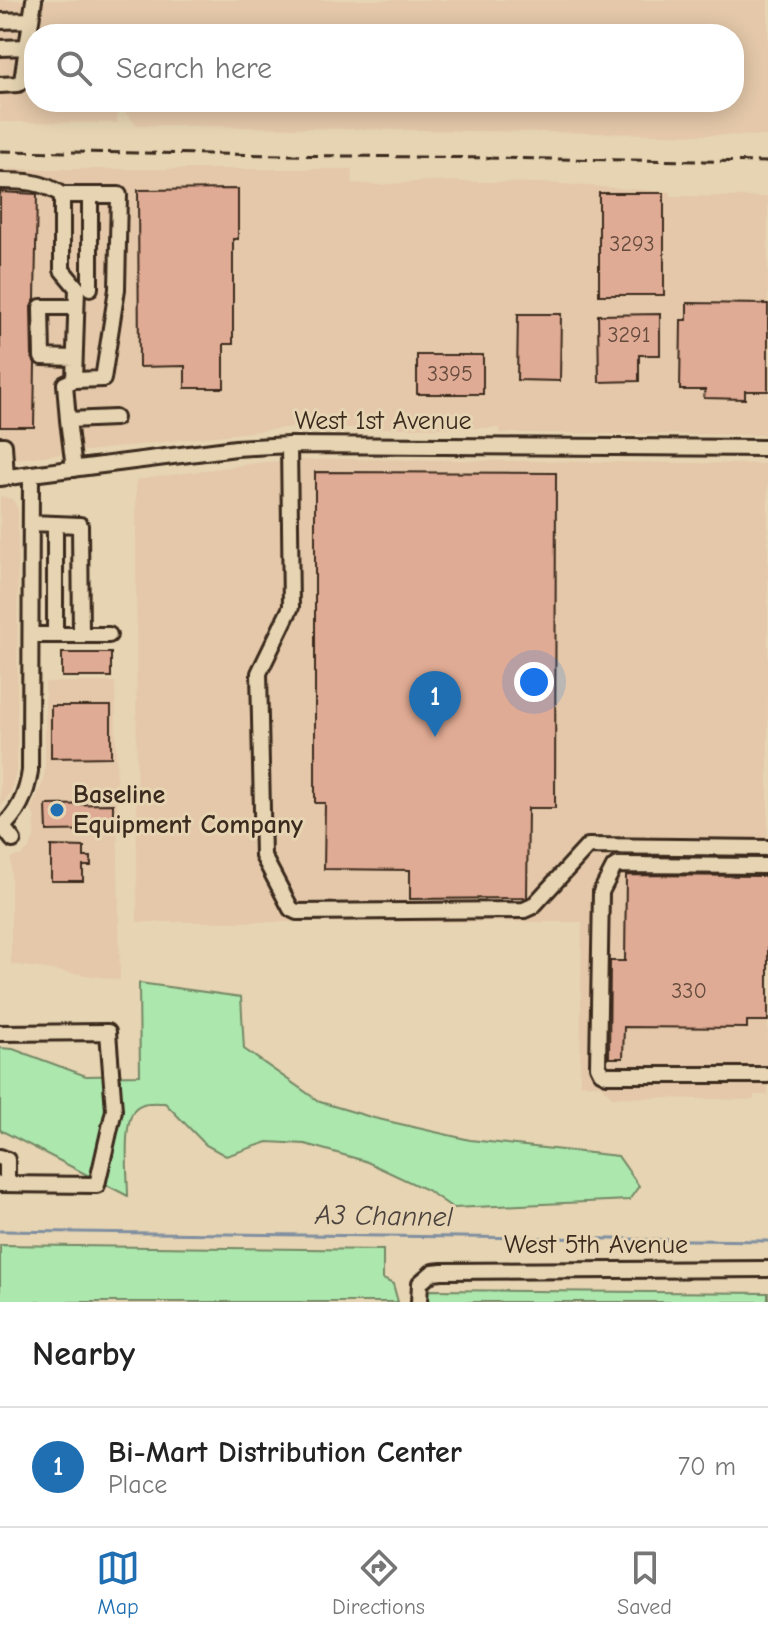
<!DOCTYPE html>
<html lang="en">
<head>
<meta charset="utf-8">
<style>
  body { margin:0; font-family:"Comic Neue",sans-serif; background:#f2f2f2; color:#222 }
  .you { position:absolute; left:534px; top:682px; width:28px; height:28px; margin:-20px; border:6px solid #fff; border-radius:50%; background:#1a73e8; box-shadow:0 0 0 12px #1a73e833 }
  .badge { display:grid; place-items:center; width:52px; height:52px; border-radius:50%; background:#1f6fb2; color:#fff; font-size:26px; font-weight:700 }
  .pin { position:absolute; translate:-50% -66px; filter:drop-shadow(0 2px 4px #0008) }
  .pin::after { content:''; position:absolute; top:42px; width:28px; height:24px; background:inherit; clip-path:polygon(0 0,100% 0,50% 100%) }
  .list { margin:0; padding:0; list-style:none }
  h2 { display:flex; justify-content:space-between; align-items:center; height:104px; margin:0; padding:0 32px; font-size:34px }
  h2 small { font-size:26px; font-weight:400; color:#767676 }
  .list li { display:grid; grid-template-columns:52px 1fr auto; gap:24px; align-items:center; box-sizing:border-box; height:120px; padding:0 32px; border-top:2px solid #e0e0e0 }
  .list b { display:block; font-size:30px; white-space:nowrap }
  .list p { margin:0; font-size:26px; white-space:nowrap; color:#767676 }
  .list em { font-size:26px; font-style:normal; color:#767676 }
  .icon { flex:none; width:44px; height:44px; fill:none; stroke:currentColor; stroke-width:2; stroke-linecap:round; stroke-linejoin:round }
  .map { position:relative; flex:none; width:768px; height:1302px; overflow:hidden }
  .search { position:absolute; background:#fff; box-shadow:0 4px 20px #0003; left:24px; right:24px; top:24px; height:88px; display:flex; align-items:center; gap:20px; box-sizing:border-box; padding:0 28px; border-radius:32px; color:#767676; font-size:30px }
  .sheet { height:224px; background:#fff }
  nav { display:flex; justify-content:space-around; align-items:center; box-sizing:border-box; height:112px; border-top:2px solid #e0e0e0; background:#fff; font-size:22px; color:#767676 }
  nav a { display:grid; justify-items:center; gap:4px }
  nav .on { color:#1f6fb2 }
  .map>svg:first-child { display:block }
</style>
</head>
<body>
<div class="map">
<svg width="768" height="1302" viewBox="0 0 768 1302">
  <rect width="100%" height="100%" fill="#e6d4b2"/>
  <filter id="ink" filterUnits="userSpaceOnUse"><feTurbulence type="fractalNoise" baseFrequency=".0125" numOctaves="2"/><feDisplacementMap in="SourceGraphic" scale="16" xChannelSelector="R" yChannelSelector="G"/><feConvolveMatrix kernelMatrix="1 2 1 2 8 2 1 2 1" color-interpolation-filters="sRGB"/></filter>
  <g filter="url(#ink)">
    <path fill="#e4c8a9" fill-rule="evenodd" d="M 0,0 L 768,0 L 768,136 L 136,125 L 118,104 L 117,123 L 0,122 ZM 34,34 L 734,34 L 734,102 L 34,102 Z
      M 0,169 L 352,169 L 352,183 L 379,185 L 427,181 L 548,183 L 671,192 L 671,196 L 768,197 L 768,435 L 500,433 L 500,428 L 284,428 L 0,461 Z
      M 338,459 L 768,464 L 768,1095 L 754,1095 L 754,1100 L 612,1097 L 601,1085 L 580,1084 L 582,922 L 137,922 L 136,480 L 264,462 Z
      M 0,496 L 12,499 L 18,509 L 17,767 L 11,792 L 0,808 Z
      M 45,682 L 115,682 L 120,980 L 11,964 L 11,858 L 22,855 L 29,849 L 34,839 L 35,818 L 31,809 L 42,785 L 45,770 Z"/>
    <path fill="#ace7ad" stroke="#748866" stroke-width="2" d="M 139,983 L 241,997 L 244,1049 L 320,1102 L 374,1118 L 470,1140 L 618,1156 L 639,1186 L 629,1200 L 453,1208 L 427,1190 L 365,1161 L 305,1144 L 268,1142 L 226,1156 L 206,1145 L 165,1103 C 155,1103 143,1101 135,1109 C 122,1123 128,1177 128,1196 L 0,1130 L 0,1048 L 13,1049 L 86,1076 L 140,1075 Z
      M 0,1245 L 383,1250 L 383,1279 L 393,1284 L 398,1302 L 0,1302 Z
      M 427,1290 L 768,1293 L 768,1302 L 427,1302 Z"/>
    <g fill="none" stroke-linecap="round" stroke-linejoin="round">
      <path stroke="#808fa0" stroke-width="3" d="M 0,1231 L 768,1241"/>
    </g>
    <path fill="#e0ab94" stroke="#3b2a1e" stroke-width="2" d="M 238,189 L 238,239 L 233,239 L 233,344 L 224,344 L 224,388 L 185,388 L 185,366 L 139,367 L 138,190 Z
      M 0,192 L 37,194 L 35,299 L 31,307 L 32,357 L 35,363 L 34,427 L 0,427 Z
      M 599,193 L 664,193 L 664,295 L 599,295 Z
      M 687,303 L 768,304 L 768,391 L 745,391 L 745,399 L 704,398 L 705,390 L 680,390 L 681,320 L 687,320 Z
      M 518,314 L 561,314 L 560,381 L 517,380 Z
      M 660,314 L 660,355 L 639,355 L 639,381 L 599,382 L 598,315 Z
      M 417,355 L 483,355 L 483,394 L 417,394 Z
      M 315,472 L 556,473 L 555,808 L 528,808 L 527,898 L 410,899 L 410,870 L 324,869 L 325,803 L 315,803 Z
      M 62,653 L 111,653 L 111,677 L 62,677 Z
      M 51,706 L 111,706 L 111,757 L 51,758 Z
      M 113,804 L 113,830 L 47,831 L 46,805 Z
      M 51,846 L 84,847 L 84,857 L 91,857 L 91,866 L 83,866 L 83,881 L 51,881 Z
      M 626,875 L 768,876 L 768,1021 L 747,1021 L 747,1028 L 624,1027 L 623,1058 L 609,1058 L 610,961 L 625,961 Z"/>
    <g fill="none" stroke-linecap="round" stroke-linejoin="round">
      <g stroke="#3b2a1e" stroke-width="20">
        <path id="minor" d="M 0,21 L 31,20
          M 0,48 L 27,47
          M 0,85 L 18,84 L 22,81 L 34,0
          M 0,181 C 24,181 42,181 62,195
          M 90,288 L 90,195
          M 74,358 L 42,357 L 41,307 L 76,307
          M 68,420 L 65,384 L 74,380 L 77,288 L 62,270 L 62,195 L 119,195 L 117,289 L 103,379 L 74,380
          M 0,445 L 4,445 L 6,477
          M 289,445 L 291,607 L 259,673 L 263,856 L 291,909 L 297,912 L 524,910 L 533,906 L 588,846 L 768,848
          M 74,469 L 68,420 L 115,418
          M 0,478 L 236,448 L 289,445 L 768,448
          M 31,523 L 80,525 L 81,635
          M 31,635 L 109,635
          M 55,635 L 55,524
          M 3,827 L 13,840
          M 0,829 C 18,814 27,794 30,771 L 31,474
          M 768,866 L 618,865 L 614,867 L 601,892 L 598,1066 L 601,1072 L 607,1075 L 768,1075
          M 0,1033 L 108,1032 L 114,1110 L 97,1185 L 0,1184
          M 0,1157 L 7,1160 L 7,1184
          M 419,1302 L 420,1283 L 433,1272 L 442,1271 L 768,1269"/>
      </g>
      <use href="#minor" stroke="#e6d4b2" stroke-width="14"/>
      <path stroke="#3b2a1e" stroke-width="3" stroke-dasharray="12 6" stroke-linecap="butt" d="M 0,151 L 768,162"/>
    </g>
  </g>
  <circle fill="#1f6fb2" stroke="#e6d4b2" stroke-width="3" cx="57" cy="810" r="8"/>
  <g text-anchor="middle" dominant-baseline="central" stroke-width="6" stroke-linejoin="round" paint-order="stroke">
    <g font-size="22" fill="#644a3c">
      <text x="632" y="244">3293</text>
      <text x="629" y="335">3291</text>
      <text x="450" y="374">3395</text>
      <text x="689" y="991">330</text>
    </g>
    <g font-size="26" fill="#3b2a1e" stroke="#e6d4b2">
      <text x="383" y="421">West 1st Avenue</text>
      <text x="596" y="1245">West 5th Avenue</text>
    </g>
    <g font-size="26" font-weight="bold" fill="#3b2a1e" stroke="#e6d4b2" text-anchor="start">
      <text x="73" y="795">Baseline<tspan x="73" dy="30">Equipment Company</tspan></text>
    </g>
    <g font-size="28" font-style="italic" fill="#4c433f" stroke="#e6d4b2">
      <text transform="translate(384 1216) rotate(1)">A3 Channel</text>
    </g>
  </g>
</svg>
<div class="you"></div>
<div class="pin badge" style="left:435px;top:737px">1</div>
<div class="search"><svg class="icon" aria-label="search" viewBox="0 0 24 24"><circle cx="10" cy="10" r="6"/><path d="M15 15l6 6"/></svg>Search here</div>
</div>
<section class="sheet">
<h2>Nearby<small></small></h2>
<ul class="list">
<li><span class="badge">1</span><div><b>Bi-Mart Distribution Center</b><p>Place</p></div><em>70 m</em></li>
</ul>
</section>
<nav>
<a class="on"><svg class="icon" aria-label="map" viewBox="0 0 24 24"><path d="M3 6l6-2 6 2 6-2v14l-6 2-6-2-6 2zM9 4v14M15 6v14"/></svg>Map</a>
<a><svg class="icon" aria-label="directions" viewBox="0 0 24 24"><path d="M12 3l9 9-9 9-9-9zM9 14v-3h6M13 9l2 2-2 2"/></svg>Directions</a>
<a><svg class="icon" aria-label="saved" viewBox="0 0 24 24"><path d="M7 4h10v16l-5-4-5 4z"/></svg>Saved</a>
</nav>
</body>
</html>
